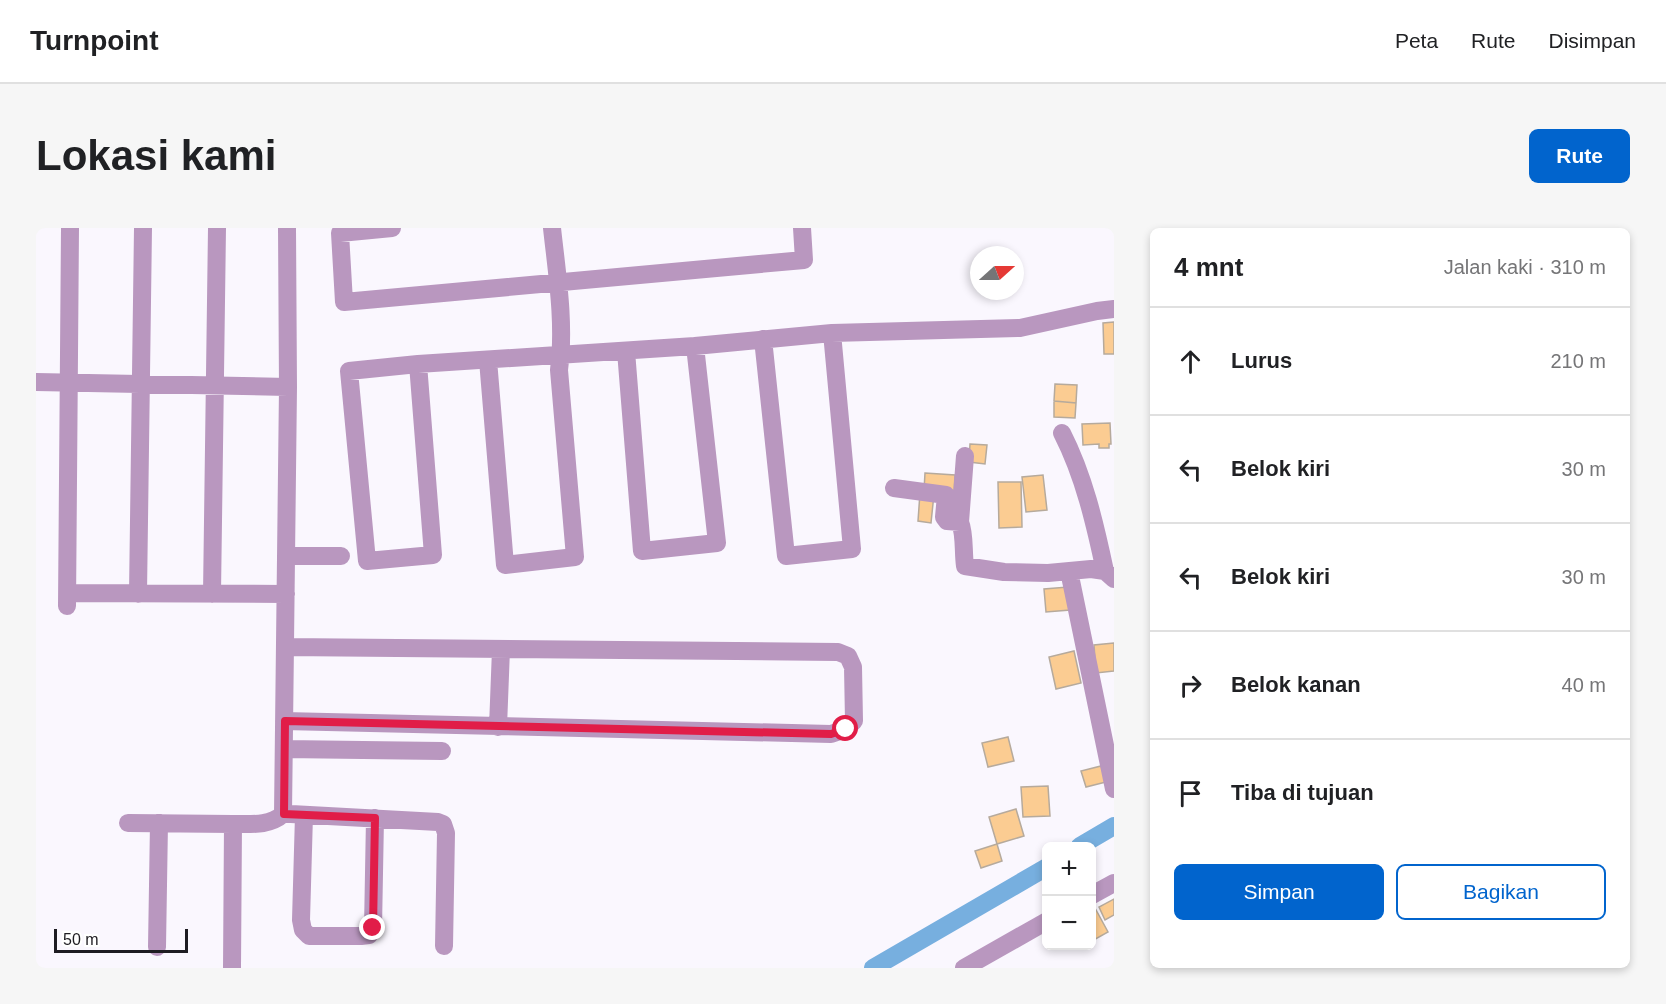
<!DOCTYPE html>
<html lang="id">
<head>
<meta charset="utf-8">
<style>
  body { margin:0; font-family:Arial,sans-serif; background:#f6f6f6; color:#202124 }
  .controls { position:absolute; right:18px; bottom:18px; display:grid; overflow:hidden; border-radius:9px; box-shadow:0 3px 9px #0003 }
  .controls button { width:54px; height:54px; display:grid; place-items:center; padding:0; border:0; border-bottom:2px solid #e0e0e0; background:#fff; color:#202124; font:30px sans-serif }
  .compass { position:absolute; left:934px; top:18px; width:54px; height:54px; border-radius:50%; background:#fff; box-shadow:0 3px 9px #0003; rotate:69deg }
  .scale { position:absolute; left:18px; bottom:15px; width:134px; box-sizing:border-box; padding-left:6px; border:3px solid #1e1c22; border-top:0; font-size:16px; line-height:21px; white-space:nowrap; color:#1e1c22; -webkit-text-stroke:4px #fff; paint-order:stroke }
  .stop { position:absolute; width:18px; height:18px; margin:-14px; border:4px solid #e11d48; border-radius:50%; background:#fff }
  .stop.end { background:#e11d48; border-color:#fff; box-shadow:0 2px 6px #0008 }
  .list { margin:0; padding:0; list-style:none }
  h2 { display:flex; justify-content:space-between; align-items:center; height:78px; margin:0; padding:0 24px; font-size:26px }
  h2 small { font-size:20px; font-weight:400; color:#757577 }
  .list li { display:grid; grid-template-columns:39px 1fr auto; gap:18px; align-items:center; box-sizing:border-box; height:108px; padding:0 24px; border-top:2px solid #e0e0e0 }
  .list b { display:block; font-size:22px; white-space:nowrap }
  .list em { font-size:20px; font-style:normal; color:#757577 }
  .actions { display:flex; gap:12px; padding:18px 24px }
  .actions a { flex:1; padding:14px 0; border:2px solid #0164cd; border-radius:9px; text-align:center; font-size:21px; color:#0164cd }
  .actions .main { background:#0164cd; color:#fff }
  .icon { flex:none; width:33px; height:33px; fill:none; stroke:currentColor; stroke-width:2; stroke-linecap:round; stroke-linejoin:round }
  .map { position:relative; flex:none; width:1078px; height:740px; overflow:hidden; border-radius:9px }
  header { display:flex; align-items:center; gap:36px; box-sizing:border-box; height:84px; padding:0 30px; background:#fff; border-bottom:2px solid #e0e0e0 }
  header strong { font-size:28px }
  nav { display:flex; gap:33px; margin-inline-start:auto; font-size:21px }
  .intro { display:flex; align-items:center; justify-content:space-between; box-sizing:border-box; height:144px; padding:0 36px }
  h1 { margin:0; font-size:42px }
  .button { padding:15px 27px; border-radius:9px; background:#0164cd; color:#fff; font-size:21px; font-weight:700 }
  main { display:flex; gap:36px; padding:0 36px }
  aside { flex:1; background:#fff; border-radius:9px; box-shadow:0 3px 9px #0003 }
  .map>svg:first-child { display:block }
</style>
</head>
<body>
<header>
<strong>Turnpoint</strong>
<nav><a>Peta</a><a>Rute</a><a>Disimpan</a></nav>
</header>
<div class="intro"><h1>Lokasi kami</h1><a class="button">Rute</a></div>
<main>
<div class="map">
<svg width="1078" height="740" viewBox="0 0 1078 740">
  <rect width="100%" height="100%" fill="#faf7fe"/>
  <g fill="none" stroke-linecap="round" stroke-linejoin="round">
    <path stroke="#77afdf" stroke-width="18" d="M 1044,618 L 1078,598
      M 837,740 L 1011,639"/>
  </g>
  <path fill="#fbcc92" stroke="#b6aa9c" stroke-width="1.5" d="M 1078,94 L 1078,126 L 1068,126 L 1067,95 Z
    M 1019,156 L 1041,157 L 1040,175 L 1018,173 Z
    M 1018,173 L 1040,175 L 1039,190 L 1018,189 Z
    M 1074,195 L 1075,216 L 1073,216 L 1073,220 L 1063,220 L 1063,216 L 1047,217 L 1046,196 Z
    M 934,216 L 951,217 L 949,236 L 933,234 Z
    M 889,245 L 919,247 L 918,265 L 888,262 Z
    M 1007,247 L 1011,282 L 990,284 L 986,249 Z
    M 962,254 L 985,254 L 986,299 L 963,300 Z
    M 884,265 L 898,266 L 895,295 L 882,293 Z
    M 1032,359 L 1034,382 L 1010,384 L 1008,361 Z
    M 1078,415 L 1078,443 L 1060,445 L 1058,417 Z
    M 1038,423 L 1045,455 L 1020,461 L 1013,429 Z
    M 972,509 L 978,533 L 952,539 L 946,515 Z
    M 1065,538 L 1070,554 L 1050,559 L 1045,543 Z
    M 1012,558 L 1014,588 L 987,589 L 985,559 Z
    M 980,581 L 988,608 L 961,616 L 953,589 Z
    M 961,616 L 966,633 L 945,640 L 939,623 Z
    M 1078,671 L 1078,687 L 1069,692 L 1063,679 Z
    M 1059,680 L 1072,704 L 1056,713 L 1056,682 Z"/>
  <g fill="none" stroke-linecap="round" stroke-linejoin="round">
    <path stroke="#b997bf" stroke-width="18" d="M 356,0 L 304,5 L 308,74 L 768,32 L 766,0
      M 727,111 L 750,328 L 816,321 L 796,105
      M 590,123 L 606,323 L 681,315 L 659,118
      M 452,132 L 469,337 L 539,329 L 523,142 C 529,95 521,46 516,0
      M 382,136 L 397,327 L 331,333 L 313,143 L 382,136 L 659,118 L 796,105 L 984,100 L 1061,83 L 1078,81
      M 0,154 L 252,159
      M 1026,205 C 1048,248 1059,296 1069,343
      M 858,260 L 910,267 L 908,289 L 911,293 L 924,294 C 929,306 927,324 929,338 L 968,344 L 1012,345 L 1055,341 L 1069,343 L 1078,351
      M 924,294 L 929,228
      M 250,328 L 305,328
      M 1033,343 L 1078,561
      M 31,365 L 250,366
      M 102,366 L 107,0
      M 176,366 L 181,0
      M 31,378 L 34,0
      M 248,493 L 795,506 L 810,501 L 818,493 L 817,439 L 812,428 L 802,424 L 249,419
      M 462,499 L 465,421
      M 248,521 L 406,523
      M 255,586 L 402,594 L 407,596 L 410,605 L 408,718
      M 268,587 L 265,692 L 267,702 L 273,708 L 325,708 L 333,707 L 337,700 L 339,590
      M 92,595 L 197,596
      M 1056,667 L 1078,655
      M 121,719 L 123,595
      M 196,740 L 197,596 C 215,596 234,598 247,586 L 252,159 L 251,0
      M 928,740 L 1011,693"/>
  </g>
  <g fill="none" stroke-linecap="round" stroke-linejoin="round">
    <path stroke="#e11d48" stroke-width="8" d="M 337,700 L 339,590 L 248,586 L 249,493 L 795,506 L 810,501"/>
  </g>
</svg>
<div class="controls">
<button>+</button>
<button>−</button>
</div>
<svg class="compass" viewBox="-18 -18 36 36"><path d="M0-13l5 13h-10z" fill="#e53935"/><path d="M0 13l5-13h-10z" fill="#757577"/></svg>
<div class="scale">50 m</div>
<div class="stop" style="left:810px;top:501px"></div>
<div class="stop end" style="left:337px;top:700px"></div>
</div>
<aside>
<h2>4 mnt<small>Jalan kaki · 310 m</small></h2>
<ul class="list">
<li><svg class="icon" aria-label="ahead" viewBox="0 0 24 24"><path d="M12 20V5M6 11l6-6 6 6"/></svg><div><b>Lurus</b></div><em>210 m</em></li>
<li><svg class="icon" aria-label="left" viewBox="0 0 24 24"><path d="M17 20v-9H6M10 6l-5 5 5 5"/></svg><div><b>Belok kiri</b></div><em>30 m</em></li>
<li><svg class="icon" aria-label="left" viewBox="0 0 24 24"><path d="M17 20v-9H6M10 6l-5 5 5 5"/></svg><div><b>Belok kiri</b></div><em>30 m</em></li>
<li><svg class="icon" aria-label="right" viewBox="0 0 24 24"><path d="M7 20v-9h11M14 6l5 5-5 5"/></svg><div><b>Belok kanan</b></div><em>40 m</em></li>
<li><svg class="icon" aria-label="arrive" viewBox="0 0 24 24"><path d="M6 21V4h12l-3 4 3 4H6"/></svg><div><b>Tiba di tujuan</b></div></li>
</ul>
<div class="actions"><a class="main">Simpan</a><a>Bagikan</a></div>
</aside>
</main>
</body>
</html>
